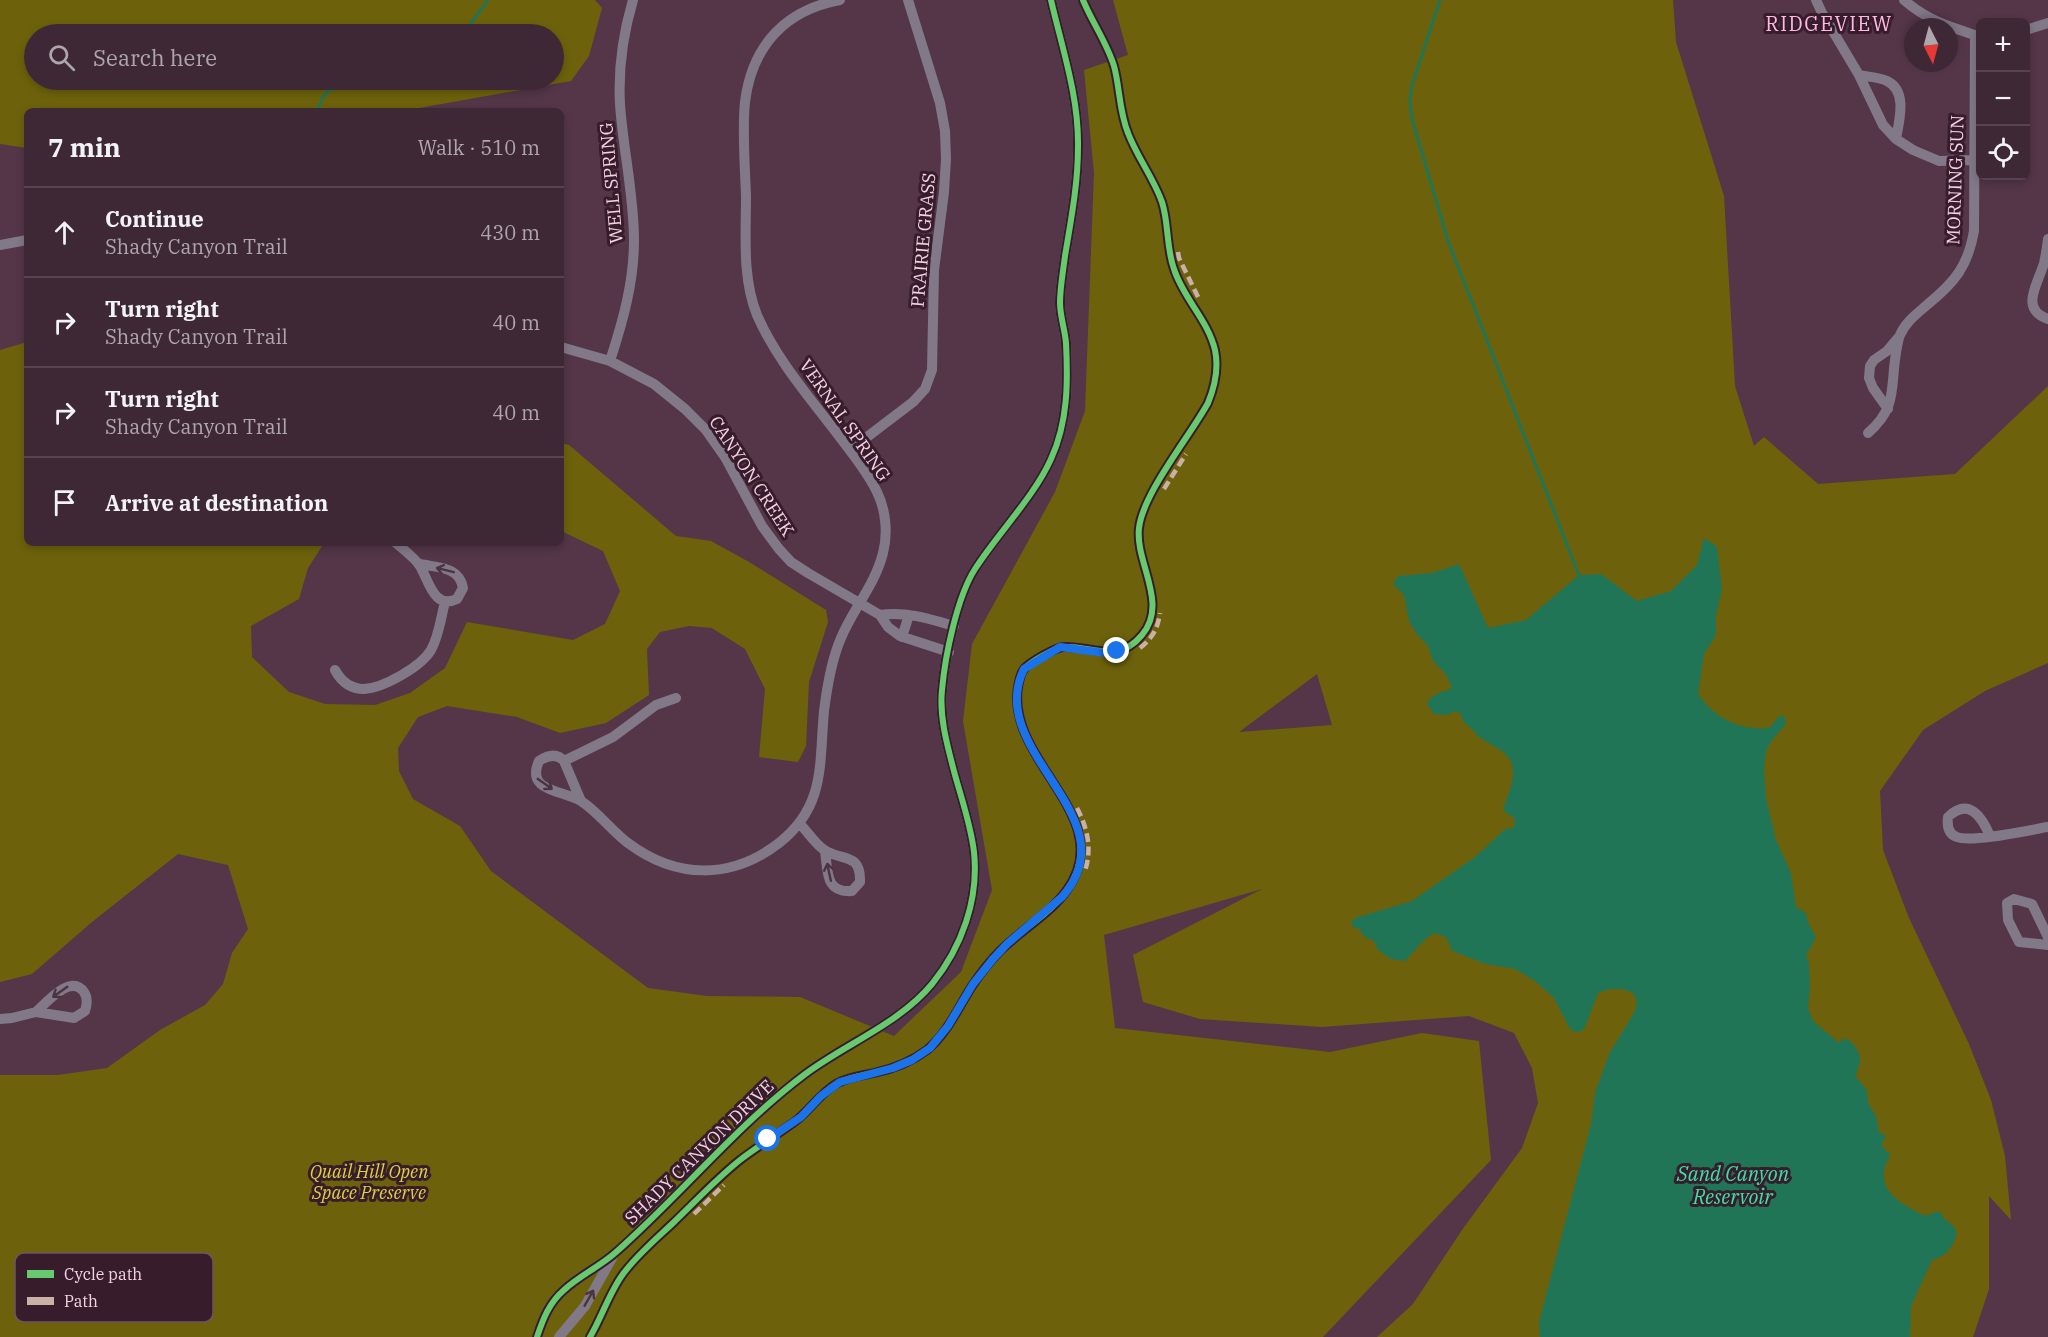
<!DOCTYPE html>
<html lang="en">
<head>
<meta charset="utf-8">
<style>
  body { margin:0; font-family:"IBM Plex Serif",serif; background:#4a3442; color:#f1f3f6 }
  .controls { position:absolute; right:18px; top:18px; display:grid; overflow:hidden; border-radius:9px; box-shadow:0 3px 9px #0003 }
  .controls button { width:54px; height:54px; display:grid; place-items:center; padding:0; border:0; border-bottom:2px solid #584451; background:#3f2836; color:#f1f3f6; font:30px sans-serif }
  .compass { position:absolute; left:1904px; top:18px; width:54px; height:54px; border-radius:50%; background:#3f2836; box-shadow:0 3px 9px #0003; rotate:174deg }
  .stop { position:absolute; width:18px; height:18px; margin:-14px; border:4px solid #1a73e8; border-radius:50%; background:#fff }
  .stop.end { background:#1a73e8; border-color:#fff; box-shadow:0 2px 6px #0008 }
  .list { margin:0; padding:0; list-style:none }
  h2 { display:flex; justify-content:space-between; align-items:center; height:78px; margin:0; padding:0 24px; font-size:26px }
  h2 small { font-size:20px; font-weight:400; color:#ada6ad }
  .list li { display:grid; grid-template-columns:39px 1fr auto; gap:18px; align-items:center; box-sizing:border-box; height:90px; padding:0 24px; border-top:2px solid #584451 }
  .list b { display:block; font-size:22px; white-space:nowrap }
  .list p { margin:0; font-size:20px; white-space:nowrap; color:#ada6ad }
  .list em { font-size:20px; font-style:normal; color:#ada6ad }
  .icon { flex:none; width:33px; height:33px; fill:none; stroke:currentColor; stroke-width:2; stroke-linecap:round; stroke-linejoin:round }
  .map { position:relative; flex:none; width:2048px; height:1337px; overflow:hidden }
  .search { position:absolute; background:#3f2836; box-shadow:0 3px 9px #0003; left:24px; top:24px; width:540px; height:66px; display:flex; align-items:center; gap:15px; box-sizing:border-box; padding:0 21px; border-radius:33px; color:#ada6ad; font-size:22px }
  .panel { position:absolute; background:#3f2836; box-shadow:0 3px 9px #0003; left:24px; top:108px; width:540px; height:438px; border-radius:9px }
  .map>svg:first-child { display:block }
</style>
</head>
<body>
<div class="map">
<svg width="2048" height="1337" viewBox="0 0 2048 1337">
  <rect width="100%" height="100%" fill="#543648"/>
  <path fill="#6d620b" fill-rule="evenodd" d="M 0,0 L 595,0 L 602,8 L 589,56 L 571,81 L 402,111 L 27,111 L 27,148 L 0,144 ZM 34,34 L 554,34 L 554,80 L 34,80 Z
    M 1113,0 L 1673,0 L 1676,42 L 1724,196 L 1735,386 L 1754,446 L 1764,437 L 1818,484 L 1955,474 L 2048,386 L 2048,663 L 1985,691 L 1923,730 L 1880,791 L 1883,850 L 1909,918 L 1969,1044 L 1991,1100 L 2005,1156 L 2011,1220 L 1989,1196 L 1989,1289 L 1973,1337 L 1377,1337 L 1413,1304 L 1462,1230 L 1522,1148 L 1538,1103 L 1532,1068 L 1514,1033 L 1469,1016 L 1322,1027 L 1200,1019 L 1143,1002 L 1133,955 L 1262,889 L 1104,935 L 1115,1028 L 1330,1052 L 1422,1033 L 1479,1041 L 1491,1160 L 1323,1337 L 0,1337 L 0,1075 L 58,1075 L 107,1068 L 160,1030 L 205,1005 L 223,984 L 232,953 L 248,929 L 228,865 L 178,854 L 92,922 L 32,974 L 0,982 L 0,350 L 27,342 L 27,543 L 324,543 L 308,568 L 299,599 L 251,626 L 252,657 L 289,692 L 325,704 L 375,705 L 410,693 L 445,668 L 467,622 L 573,640 L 605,624 L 620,591 L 603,551 L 561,531 L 561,443 L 569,445 L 676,536 L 711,541 L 749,562 L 826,610 L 828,622 L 809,682 L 806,746 L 798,762 L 759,757 L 765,689 L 745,649 L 712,628 L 689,626 L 660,632 L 647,649 L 649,695 L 606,723 L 560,733 L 517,717 L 447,706 L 418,717 L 398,748 L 399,771 L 413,799 L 460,826 L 491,871 L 648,988 L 707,996 L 800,997 L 894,1036 L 961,972 L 992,890 L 963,721 L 972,644 L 1055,492 L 1085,411 L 1094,173 L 1084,70 L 1128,55 ZM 1317,674 L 1332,725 L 1239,732 Z"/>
  <path fill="#217557" d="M 1704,538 L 1717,547 L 1722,589 L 1716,615 L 1716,635 L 1704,654 L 1698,694 C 1711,713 1730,726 1754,728 C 1758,728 1764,729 1768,728 C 1775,725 1775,718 1782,715 L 1785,718 L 1786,724 L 1772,740 L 1766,751 L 1764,769 L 1766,798 L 1776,840 L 1791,873 L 1796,907 L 1806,913 L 1808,923 L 1816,937 L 1806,956 L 1809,963 L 1810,986 L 1808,1008 L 1813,1021 L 1839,1043 L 1844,1038 C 1853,1041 1861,1052 1860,1062 C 1859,1067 1856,1071 1856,1077 L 1867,1090 L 1868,1103 L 1876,1116 L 1879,1132 L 1885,1135 L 1885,1139 L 1882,1143 L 1883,1148 L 1890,1154 C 1889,1159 1886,1162 1885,1167 C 1878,1194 1906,1206 1925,1216 L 1936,1212 L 1941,1212 L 1943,1218 L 1953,1225 L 1957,1233 C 1953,1247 1947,1256 1932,1260 L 1911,1306 L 1910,1337 L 1540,1337 L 1539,1322 L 1591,1124 L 1595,1093 L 1609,1054 L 1635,1011 L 1637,1002 L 1633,993 C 1620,987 1611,988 1598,993 L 1585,1027 L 1582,1031 L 1576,1032 L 1570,1029 L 1554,998 L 1535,981 L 1515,969 L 1486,964 L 1452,951 L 1446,937 L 1434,933 C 1420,942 1416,950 1405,961 L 1391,959 L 1378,950 L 1374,941 L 1363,936 L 1361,930 L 1353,927 L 1351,922 L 1355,918 L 1412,901 L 1475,857 L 1504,830 L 1514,827 L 1515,819 L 1503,810 C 1509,790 1522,767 1503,752 C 1497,747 1489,744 1482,739 C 1475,735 1473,727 1465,724 L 1459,712 L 1452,712 L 1448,715 L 1434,714 L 1427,704 C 1431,694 1442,692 1451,689 L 1451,685 L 1445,673 L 1433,661 L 1428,646 L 1416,633 L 1409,621 L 1404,595 L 1393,584 L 1398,576 L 1432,573 L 1459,564 L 1488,628 L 1526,620 L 1579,575 L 1601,574 L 1637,601 L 1671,591 L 1697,565 Z"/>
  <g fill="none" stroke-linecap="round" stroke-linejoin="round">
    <path stroke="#217557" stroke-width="3" d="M 1440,0 L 1412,85 L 1410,101 L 1412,119 L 1448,241 L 1580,578
      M 463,34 L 488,0
      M 317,111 L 323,97 L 329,90 L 357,84 L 378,88 L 397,86 L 404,80"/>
    <path stroke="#827988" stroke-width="10" d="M 1816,0 L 1822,13 L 1859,75 L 1883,125 L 1896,139 L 1913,150 L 1939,161 L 1974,160
      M 1904,0 C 1927,20 1947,26 1975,35 L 1980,35
      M 2026,30 L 2048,23
      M 1859,75 C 1868,77 1879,77 1887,81 C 1908,91 1899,121 1896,139
      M 2048,239 C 2047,247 2046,255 2044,263 C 2038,284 2019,309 2048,319
      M 0,245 L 27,240
      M 561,347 L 610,361 L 654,384 L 685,409 L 706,430 L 725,457 L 762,526 L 779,549 L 791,562 L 808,573 L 880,615 L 888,627 L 900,636 L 949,652
      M 610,361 C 623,321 634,282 634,240 C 634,195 623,149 620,104 C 618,68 623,34 633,0
      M 1888,409 L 1873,388 L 1869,378 L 1870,366 L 1874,360 L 1887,351 L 1898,338
      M 1868,433 C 1898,407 1890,388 1896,353 C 1897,347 1898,340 1900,335 C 1906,321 1918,313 1928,304 C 1955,282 1968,266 1974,231 L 1975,35
      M 850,450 L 913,402 L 925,389 L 932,370 L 934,270 L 944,192 L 946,159 L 945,131 L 940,103 L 908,0
      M 396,543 C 404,550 415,558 420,566 C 429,581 434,610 457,599 L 463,588 C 459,566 438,568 420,564
      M 880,615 C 906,611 930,619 954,626
      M 902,637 L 909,615
      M 335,670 C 341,681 350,689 364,689 C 383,688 421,667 431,650 C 439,636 441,617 445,602
      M 564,761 L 613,737 L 656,705 L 676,698
      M 581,801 L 564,761 C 557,753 548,755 539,761 C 525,792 563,790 581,801 C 598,812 612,831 628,843 C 676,879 731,880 779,843 C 826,806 819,764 824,711 C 827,687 831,661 841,638 C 853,609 875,585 883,553 C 888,534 886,510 877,492 C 868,473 854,456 842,440 C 812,400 777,361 757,315 C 742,278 746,235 746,196 C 745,167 742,129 745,102 C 752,46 785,10 840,0
      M 800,824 C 808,832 816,846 826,851 C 843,861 861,853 860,882 L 852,891 C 825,893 828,872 825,851
      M 1990,836 C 1982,817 1969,797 1948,817 C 1947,825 1948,834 1957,837 C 1971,843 2030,830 2048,827
      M 2048,937 L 2032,904 L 2014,899 L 2007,903 L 2008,920 L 2019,942 L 2048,945
      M 0,1019 L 12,1018 L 36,1012 L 74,1018 L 85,1011 C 87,1005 88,998 84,992 C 71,973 46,1003 36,1012
      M 537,1337 C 543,1319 549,1303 564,1290 C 579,1276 599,1267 615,1253 C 680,1196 735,1127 804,1075 C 845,1044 899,1024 932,984 C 962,947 979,899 974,852 C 971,826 962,800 955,775 C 948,748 939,718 942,690 C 945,656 957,597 975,569 C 998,533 1034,497 1051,459 C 1068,422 1068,382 1066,343 C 1065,330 1060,316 1060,303 C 1060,288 1063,272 1065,256 C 1071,220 1078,184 1078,147 C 1079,97 1062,48 1051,0
      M 559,1337 L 585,1306 L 612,1258"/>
    <path stroke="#cab0a6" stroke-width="4.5" stroke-dasharray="9 4.5" stroke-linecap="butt" d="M 1178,252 L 1179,258 L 1200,301
      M 1164,489 L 1186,454
      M 1140,648 C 1152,639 1158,628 1160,613
      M 1077,808 C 1088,829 1092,849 1085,871
      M 694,1214 L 724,1185"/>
    <g stroke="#371d2c" stroke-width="10">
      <path id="cycleway" d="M 537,1337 C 543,1319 549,1303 564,1290 C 579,1276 599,1267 615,1253 C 680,1196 735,1127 804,1075 C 845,1044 899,1024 932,984 C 962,947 979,899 974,852 C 971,826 962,800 955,775 C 948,748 939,718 942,690 C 945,656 957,597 975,569 C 998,533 1034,497 1051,459 C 1068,422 1068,382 1066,343 C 1065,330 1060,316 1060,303 C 1060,288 1063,272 1065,256 C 1071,220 1078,184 1078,147 C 1079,97 1062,48 1051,0
        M 590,1337 C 602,1317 609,1293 623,1274 C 637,1255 656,1239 673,1223 C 695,1202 716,1179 740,1160 C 757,1147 775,1136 793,1123 C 809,1112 819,1094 836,1084 C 848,1077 861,1076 874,1073 C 893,1069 911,1062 927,1050 C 947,1034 958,1008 972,986 C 980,974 989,962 1000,951 C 1021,930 1050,914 1067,890 C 1119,817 1006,762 1018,687 C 1019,681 1021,673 1024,669 C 1030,662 1056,647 1064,647 C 1094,646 1118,664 1142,635 C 1169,603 1135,563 1139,528 C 1143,493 1190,436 1208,403 C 1215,386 1219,369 1215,350 C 1208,320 1183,298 1174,269 C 1166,247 1169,224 1162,202 C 1153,177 1137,157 1128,133 C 1119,111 1120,88 1114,66 C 1107,43 1092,22 1083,0"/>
    </g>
    <use href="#cycleway" stroke="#67ca6e" stroke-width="6"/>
  </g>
  <defs><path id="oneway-shaft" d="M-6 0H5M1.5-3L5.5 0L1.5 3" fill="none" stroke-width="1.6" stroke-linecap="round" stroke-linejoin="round" transform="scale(1.5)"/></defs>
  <g stroke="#4a3443">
    <use href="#oneway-shaft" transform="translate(445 570) rotate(-166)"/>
    <use href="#oneway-shaft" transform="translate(545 784) rotate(35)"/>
    <use href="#oneway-shaft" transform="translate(829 872) rotate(-102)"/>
    <use href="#oneway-shaft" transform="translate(60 992) rotate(145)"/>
    <use href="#oneway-shaft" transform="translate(589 1298) rotate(-60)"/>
  </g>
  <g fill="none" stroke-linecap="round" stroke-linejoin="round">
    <path stroke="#1a73e8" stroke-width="8" d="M 768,1139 L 801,1117 L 821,1096 L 840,1082 L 893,1068 L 912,1060 L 930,1048 L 948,1026 L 973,984 L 993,959 L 1007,944 L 1062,897 C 1133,817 983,752 1024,669 L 1060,647 L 1105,653 L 1117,651"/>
  </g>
  <g text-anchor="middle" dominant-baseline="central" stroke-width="6" stroke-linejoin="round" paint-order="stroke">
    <g font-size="18" fill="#f4d1e4" stroke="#371d2c">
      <text transform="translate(1955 180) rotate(-88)">MORNING SUN</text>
      <text transform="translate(611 183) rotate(-95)">WELL SPRING</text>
      <text transform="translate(923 240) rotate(-85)">PRAIRIE GRASS</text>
      <text transform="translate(845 420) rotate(55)">VERNAL SPRING</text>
      <text transform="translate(752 476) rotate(57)">CANYON CREEK</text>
      <text transform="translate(699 1152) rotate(-44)">SHADY CANYON DRIVE</text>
    </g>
    <g font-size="18" font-style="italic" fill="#ddd041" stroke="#371d2c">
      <text x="369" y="1171">Quail Hill Open<tspan x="369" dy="21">Space Preserve</tspan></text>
    </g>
    <g font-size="20" letter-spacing="1.5" fill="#feb9e1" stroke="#371d2c">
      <text x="1829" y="23">RIDGEVIEW</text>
    </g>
    <g font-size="20" font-style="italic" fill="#3ee0a5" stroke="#371d2c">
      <text x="1733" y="1173">Sand Canyon<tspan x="1733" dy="23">Reservoir</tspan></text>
    </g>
  </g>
  <rect x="15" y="1253" width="198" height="69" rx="9" fill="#371d2c" stroke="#705363" stroke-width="1.5"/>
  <rect x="27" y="1270" width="27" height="8" fill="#67ca6e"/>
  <rect x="27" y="1297" width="27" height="8" fill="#cab0a6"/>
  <g font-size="16" fill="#f4d1e4">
    <text x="64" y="1280">Cycle path</text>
    <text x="64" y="1307">Path</text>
  </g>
</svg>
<div class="controls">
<button>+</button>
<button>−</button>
<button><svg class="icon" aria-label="locate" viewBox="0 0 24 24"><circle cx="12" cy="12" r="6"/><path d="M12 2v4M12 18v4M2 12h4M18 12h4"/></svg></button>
</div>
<svg class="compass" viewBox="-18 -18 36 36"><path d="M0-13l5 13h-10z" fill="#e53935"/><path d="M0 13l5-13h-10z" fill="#ada6ad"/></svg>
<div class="stop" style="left:768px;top:1139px"></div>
<div class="stop end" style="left:1117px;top:651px"></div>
<div class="search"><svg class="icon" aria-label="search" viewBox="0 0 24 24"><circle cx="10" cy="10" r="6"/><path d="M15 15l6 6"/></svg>Search here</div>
<section class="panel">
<h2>7 min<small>Walk · 510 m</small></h2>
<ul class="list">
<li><svg class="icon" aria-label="ahead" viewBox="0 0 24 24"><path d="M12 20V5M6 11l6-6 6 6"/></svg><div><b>Continue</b><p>Shady Canyon Trail</p></div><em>430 m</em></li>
<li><svg class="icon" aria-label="right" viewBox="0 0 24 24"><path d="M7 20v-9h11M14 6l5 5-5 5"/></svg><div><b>Turn right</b><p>Shady Canyon Trail</p></div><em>40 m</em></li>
<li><svg class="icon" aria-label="right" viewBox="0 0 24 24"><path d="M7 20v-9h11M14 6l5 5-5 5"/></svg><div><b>Turn right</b><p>Shady Canyon Trail</p></div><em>40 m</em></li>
<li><svg class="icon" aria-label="arrive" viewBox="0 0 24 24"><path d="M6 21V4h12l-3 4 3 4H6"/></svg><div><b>Arrive at destination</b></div></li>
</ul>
</section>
</div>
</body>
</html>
